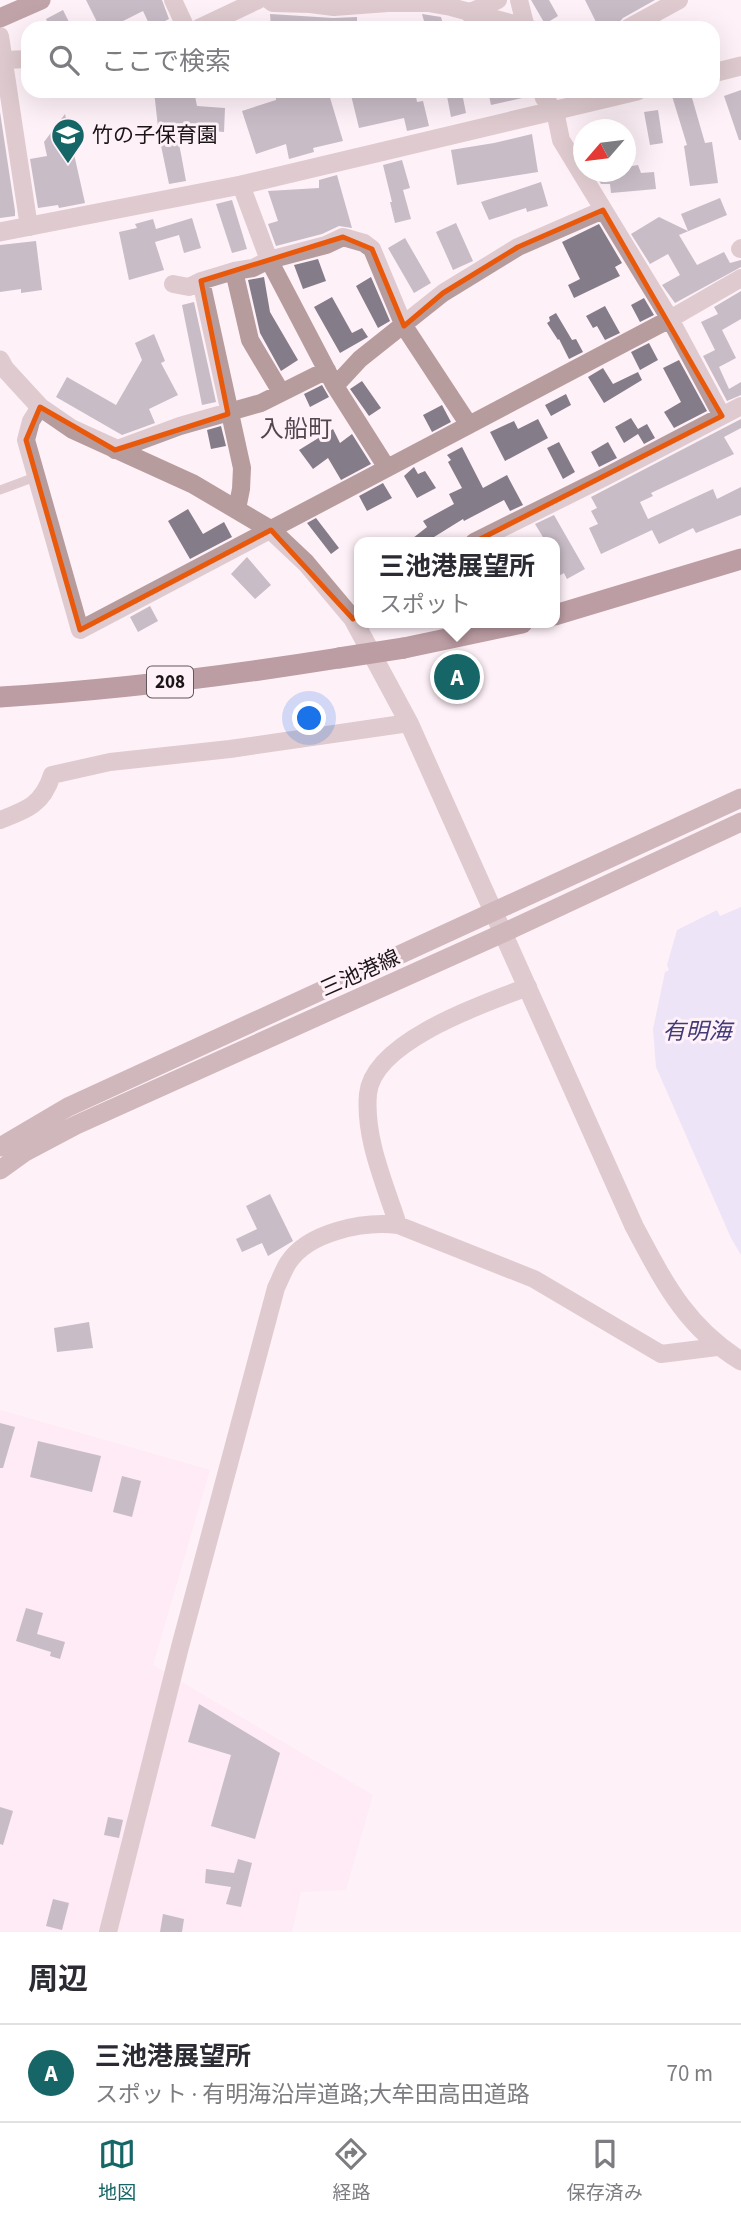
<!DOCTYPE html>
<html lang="ja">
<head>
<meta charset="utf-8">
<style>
  body { margin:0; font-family:"Source Sans 3","Noto Sans JP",sans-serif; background:#f2f2f3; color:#2b2b33 }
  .compass { position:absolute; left:573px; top:119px; width:63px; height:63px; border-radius:50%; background:#fff; box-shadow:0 7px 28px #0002; rotate:242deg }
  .you { position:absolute; left:310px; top:719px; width:24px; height:24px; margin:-18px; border:5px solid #fff; border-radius:50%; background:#1a73e8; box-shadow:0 0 0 10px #1a73e833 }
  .badge { display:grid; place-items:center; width:46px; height:46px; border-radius:50%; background:#176667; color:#fff; font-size:23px; font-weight:700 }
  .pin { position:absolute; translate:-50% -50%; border:4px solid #fff; box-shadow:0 2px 7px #0006 }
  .popup { position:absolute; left:354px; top:537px; width:206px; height:91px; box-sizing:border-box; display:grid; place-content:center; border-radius:14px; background:#fff; filter:drop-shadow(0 2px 5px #0005); font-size:23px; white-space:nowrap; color:#7c7c81 }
  .popup b { font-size:26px; color:#2b2b33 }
  .popup::after { content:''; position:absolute; left:50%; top:100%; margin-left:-14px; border:14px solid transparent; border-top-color:#fff }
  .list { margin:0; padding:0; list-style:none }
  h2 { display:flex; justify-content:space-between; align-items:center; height:91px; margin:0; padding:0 28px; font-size:30px }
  h2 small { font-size:23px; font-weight:400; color:#7c7c81 }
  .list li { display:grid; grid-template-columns:46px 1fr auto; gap:21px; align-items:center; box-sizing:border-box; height:98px; padding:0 28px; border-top:2px solid #e1e1e2 }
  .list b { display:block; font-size:26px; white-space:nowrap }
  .list p { margin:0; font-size:23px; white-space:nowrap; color:#7c7c81 }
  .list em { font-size:23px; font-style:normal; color:#7c7c81 }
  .icon { flex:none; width:38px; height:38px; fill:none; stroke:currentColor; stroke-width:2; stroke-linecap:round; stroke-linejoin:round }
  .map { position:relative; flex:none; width:741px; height:1932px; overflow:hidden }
  .search { position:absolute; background:#fff; box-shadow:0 7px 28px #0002; left:21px; right:21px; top:21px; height:77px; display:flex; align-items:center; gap:18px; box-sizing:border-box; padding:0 24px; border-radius:21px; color:#7c7c81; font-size:26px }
  .sheet { height:189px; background:#fff }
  nav { display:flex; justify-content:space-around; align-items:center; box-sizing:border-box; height:98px; border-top:2px solid #e1e1e2; background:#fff; font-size:19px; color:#7c7c81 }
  nav a { display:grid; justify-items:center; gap:4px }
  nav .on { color:#176667 }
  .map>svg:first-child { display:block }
</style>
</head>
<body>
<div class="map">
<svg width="741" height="1932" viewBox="0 0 741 1932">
  <rect width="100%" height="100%" fill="#fff1f8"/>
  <path fill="#fde4f2" d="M 0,1410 L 210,1470 L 153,1665 L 373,1795 L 346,1890 L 301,1892 L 292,1932 L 0,1932 Z"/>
  <path fill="#d7d7f6" d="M 741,907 L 741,1255 L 731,1238 L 656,1067 L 653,1029 L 665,972 L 669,970 L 667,965 L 677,930 L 717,910 L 720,916 Z"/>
  <path fill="#857c8a" d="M 86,0 L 162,0 L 169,19 L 151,28 L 143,11 L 119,23 L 122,28 L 100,28 Z
    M 531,0 L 549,0 L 558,16 L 545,24 Z
    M 585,0 L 655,0 L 623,18 L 614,28 L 599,28 Z
    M 63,10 L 72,28 L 50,28 L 46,19 Z
    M 270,14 L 333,18 L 357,17 L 357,28 L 271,28 Z
    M 422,14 L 441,17 L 444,28 L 426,28 Z
    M 741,90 L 741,140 L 739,140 L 724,96 Z
    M 154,91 L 194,91 L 197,106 L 225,108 L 224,132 L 202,130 L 203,134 L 178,138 L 186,181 L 169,184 L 159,136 Z
    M 276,91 L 328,91 L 343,141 L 313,148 L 314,152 L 289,159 L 286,144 L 256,154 L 242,111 L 276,100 Z
    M 350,91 L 415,91 L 417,102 L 423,101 L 429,126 L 407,131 L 404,118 L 359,128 Z
    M 488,91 L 531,91 L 531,96 L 491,105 Z
    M 690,91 L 705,143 L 712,142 L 718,183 L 690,186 L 684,146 L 687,145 L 672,96 Z
    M 462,93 L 466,113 L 451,117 L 447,96 Z
    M 658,110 L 663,143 L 650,145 L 644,112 Z
    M 0,112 L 15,211 L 15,216 L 0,218 Z
    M 65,114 L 85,203 L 59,208 L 58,205 L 38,208 L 30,159 L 47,156 L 44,142 Z
    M 532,134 L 538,172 L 457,185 L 451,150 L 494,143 Z
    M 402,160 L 410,188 L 403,190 L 411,219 L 395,223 L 390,202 L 392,202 L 383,165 Z
    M 638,165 L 641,173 L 654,172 L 656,189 L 611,193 L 610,184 L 601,184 L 594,172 L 626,172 L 626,167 Z
    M 337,175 L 352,228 L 339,226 L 322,234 L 276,246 L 268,224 L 278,221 L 268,191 L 319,188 L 319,180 Z
    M 541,182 L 548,206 L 527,212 L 526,208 L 489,220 L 481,202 Z
    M 720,198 L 727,215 L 679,235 L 697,265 L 724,252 L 730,263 L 741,260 L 741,267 L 675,303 L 662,285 L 680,275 L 668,254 L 650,264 L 631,234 L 659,217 L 688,231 L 681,214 Z
    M 232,200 L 247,249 L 232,253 L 216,204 Z
    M 192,218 L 201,248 L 184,253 L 179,235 L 155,242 L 164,270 L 129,280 L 119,232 L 137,228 L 135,224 L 153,219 L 156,229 Z
    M 456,223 L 473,261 L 453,270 L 436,232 Z
    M 599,224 L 622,263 L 615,267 L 620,276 L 574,298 L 568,285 L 580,279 L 562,242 Z
    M 405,238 L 431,283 L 414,293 L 388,248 Z
    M 36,241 L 42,290 L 21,293 L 21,289 L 0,292 L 0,245 Z
    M 318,259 L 326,281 L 303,289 L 294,265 Z
    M 264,277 L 270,312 L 298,360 L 281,371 L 260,333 L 248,280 Z
    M 371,277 L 390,321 L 378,328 L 356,286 Z
    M 741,291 L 741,319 L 722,330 L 736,358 L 719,367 L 729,389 L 741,382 L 741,395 L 727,401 L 703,356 L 715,350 L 701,322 L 718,314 L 714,307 Z
    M 332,297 L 352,333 L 362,328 L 368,337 L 340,353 L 314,307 Z
    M 644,298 L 654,315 L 640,322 L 631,305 Z
    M 194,302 L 216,402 L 202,405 L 182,305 Z
    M 605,306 L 620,333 L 605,340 L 597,326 L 593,328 L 586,316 Z
    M 556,313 L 572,340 L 576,339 L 583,352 L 569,359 L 559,339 L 558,340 L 547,323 L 550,321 L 549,317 Z
    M 154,334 L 165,361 L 161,363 L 178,395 L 149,409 L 155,423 L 122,435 L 56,397 L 67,377 L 116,405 L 142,360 L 135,343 Z
    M 649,343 L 658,360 L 640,370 L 631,352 Z
    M 679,360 L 707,411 L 674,428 L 664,412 L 681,402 L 663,368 Z
    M 603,368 L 613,384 L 638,372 L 642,380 L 604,403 L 588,377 Z
    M 362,381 L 381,408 L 369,416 L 350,389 Z
    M 322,385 L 329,397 L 310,407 L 304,394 Z
    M 566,394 L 571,405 L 551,416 L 545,405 Z
    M 442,405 L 451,422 L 432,432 L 423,415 Z
    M 631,418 L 638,429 L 647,424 L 655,438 L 644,444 L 638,434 L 624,443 L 615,427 Z
    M 538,419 L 548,438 L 505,461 L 490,432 L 514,421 L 518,429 Z
    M 741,419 L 741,428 L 724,437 L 734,454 L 651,493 L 653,496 L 640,502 L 648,519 L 713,489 L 717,499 L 741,487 L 741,515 L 696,533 L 693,528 L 659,544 L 652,530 L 601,554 L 589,528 L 598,524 L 591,511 L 597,508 L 591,497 Z
    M 221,426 L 226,446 L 211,449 L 207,430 Z
    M 333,429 L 340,443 L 352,434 L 371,464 L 341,480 L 328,458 L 313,469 L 299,450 Z
    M 559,442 L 575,472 L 563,479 L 547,448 Z
    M 608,442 L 617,458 L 599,467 L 591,452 Z
    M 462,447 L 483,488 L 507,475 L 523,505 L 510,511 L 504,500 L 464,521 L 463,519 L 426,542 L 408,542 L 427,527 L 423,521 L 454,504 L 449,494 L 462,488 L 448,462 L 451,460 L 447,455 Z
    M 414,467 L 418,474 L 425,471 L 436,488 L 417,498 L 404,476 Z
    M 383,483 L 392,498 L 367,511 L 359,496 Z
    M 188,509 L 203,534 L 224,522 L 232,537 L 190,559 L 168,521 Z
    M 554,515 L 585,569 L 567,579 L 564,573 L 555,578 L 555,542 L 546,542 L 535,524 Z
    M 316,518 L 339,548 L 331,554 L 307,523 Z
    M 247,557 L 271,585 L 255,599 L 231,574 Z
    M 150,606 L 158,621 L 138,632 L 130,617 Z
    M 270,1194 L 293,1241 L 268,1256 L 262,1243 L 242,1252 L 236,1239 L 257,1229 L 246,1206 Z
    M 89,1322 L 93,1348 L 57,1352 L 54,1328 Z
    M 0,1423 L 15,1427 L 3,1468 L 0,1468 Z
    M 38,1441 L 101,1456 L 92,1492 L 30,1477 Z
    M 122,1476 L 141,1481 L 132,1517 L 113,1512 Z
    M 26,1608 L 43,1613 L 37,1634 L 65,1642 L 60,1659 L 50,1656 L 51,1652 L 16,1641 Z
    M 199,1704 L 280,1753 L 255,1839 L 211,1826 L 231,1755 L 188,1742 Z
    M 0,1807 L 13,1811 L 3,1845 L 0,1844 Z
    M 108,1817 L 123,1820 L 119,1838 L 104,1835 Z
    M 238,1859 L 252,1863 L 241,1907 L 226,1904 L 231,1887 L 205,1883 L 206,1869 L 234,1873 Z
    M 53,1899 L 69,1903 L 62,1930 L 46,1926 Z
    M 163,1914 L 184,1919 L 182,1932 L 160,1932 Z"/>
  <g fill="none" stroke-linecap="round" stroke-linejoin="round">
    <path stroke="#b79c9e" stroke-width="9" d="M 0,490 L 35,477"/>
    <path stroke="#b79c9e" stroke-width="18" d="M 173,0 L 186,28
      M 269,0 L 273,3 L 310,4 L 334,7 L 388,3 L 428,3 L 451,7 L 529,28
      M 519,0 L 526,28
      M 468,13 L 498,0
      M 199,28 L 258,0
      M 628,28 L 679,0
      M 0,36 L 29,227
      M 5,60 L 28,59
      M 542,91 L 544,98 L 555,111 L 561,140 L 670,319 L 722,416
      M 241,185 L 269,260 L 335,386 L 387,468
      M 740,249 L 741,248
      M 234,271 L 250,340 L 281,392
      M 201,281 L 242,468 L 241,489 L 237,509
      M 173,284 L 189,287 L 201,281 L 234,271 L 253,268 L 269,260 L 326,245 L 343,237 L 364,243 L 372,249 L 404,326 L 469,425
      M 335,386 L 360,359 L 443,293 L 518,247 L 603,210
      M 40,407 L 31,421 L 26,440 L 80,630 L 670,319 L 741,278
      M 115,450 L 180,426 L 261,403 L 327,370
      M 474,542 L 605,477 L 741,406
      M 0,820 C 27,810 43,804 52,775 L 110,762 L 230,749 L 409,723
      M 398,1225 C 385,1184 364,1138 368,1094 C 373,1041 485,1003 528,987
      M 108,1932 L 180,1647 L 276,1288 C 280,1280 283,1271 288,1263 C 308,1232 363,1221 398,1225 L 534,1279 L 661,1354 L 717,1347"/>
    <path stroke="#b79c9e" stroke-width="19" d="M 713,73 L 741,66
      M 0,232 L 241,185 L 637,91
      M 0,360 L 5,369 L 40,407 L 72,429 L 193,484 L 271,530 L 306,563 L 353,619 L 409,723 L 634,1226 C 664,1282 685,1326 741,1361"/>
    <path stroke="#977174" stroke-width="19" d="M 0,1147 L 68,1107 L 741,798
      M 0,1170 L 25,1152 L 76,1125 L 503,933 L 741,822"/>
    <path stroke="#74454a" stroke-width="19" d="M 0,18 L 41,0"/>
    <path stroke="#6a383e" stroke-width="21" d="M 555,615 L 741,559
      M 404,648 L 522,623
      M 0,697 C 114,690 227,676 339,658"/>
    <path stroke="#6a383e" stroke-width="21" d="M 339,658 L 404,648"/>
  </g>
  <path d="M0 0H741V1932H0ZM 603,210 L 722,416 L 441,559 L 353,619 L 271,530 L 80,630 L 26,440 L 40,407 L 115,450 L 228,414 L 201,281 L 343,237 L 372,249 L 404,326 L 443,293 L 518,247 Z" fill="#fff1f8" fill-opacity=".55" fill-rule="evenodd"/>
  <path fill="none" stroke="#e8590c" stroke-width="5" stroke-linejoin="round" d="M 603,210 L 722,416 L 441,559 L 353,619 L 271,530 L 80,630 L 26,440 L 40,407 L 115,450 L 228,414 L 201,281 L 343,237 L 372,249 L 404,326 L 443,293 L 518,247 Z"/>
  <defs>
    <g id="school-pin" transform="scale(1.75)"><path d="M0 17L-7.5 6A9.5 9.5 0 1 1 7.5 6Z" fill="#176667" stroke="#fff1f8"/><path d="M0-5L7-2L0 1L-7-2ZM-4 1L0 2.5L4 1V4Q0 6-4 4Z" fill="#fff"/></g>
  </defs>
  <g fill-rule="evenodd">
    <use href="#school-pin" x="68" y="135"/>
  </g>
  <g text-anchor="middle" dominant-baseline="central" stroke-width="6" stroke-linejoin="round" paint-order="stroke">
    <rect fill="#fff1f8" stroke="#5f575b" stroke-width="2" x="147" y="666.5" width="46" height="31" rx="5"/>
    <g font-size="19" font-weight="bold" fill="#1b1518">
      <text x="170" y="682">208</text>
    </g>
    <g font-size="21" fill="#1b1518" stroke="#fff1f8" text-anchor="start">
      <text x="92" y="135">竹の子保育園</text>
    </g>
    <g font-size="21" fill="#1b1518" stroke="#fff1f8">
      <text transform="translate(360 973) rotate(-24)">三池港線</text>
    </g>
    <g font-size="23" font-style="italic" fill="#413b78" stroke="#fff1f8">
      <text x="697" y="1031">有明海</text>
    </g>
    <g font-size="24" fill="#54464e" stroke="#fff1f8">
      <text x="296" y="429">入船町</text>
    </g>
  </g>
</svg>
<svg class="compass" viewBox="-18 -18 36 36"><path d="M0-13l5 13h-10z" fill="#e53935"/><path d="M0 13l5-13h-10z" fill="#7c7c81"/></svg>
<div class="you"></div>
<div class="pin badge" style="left:457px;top:677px">A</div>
<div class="popup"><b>三池港展望所</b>スポット</div>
<div class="search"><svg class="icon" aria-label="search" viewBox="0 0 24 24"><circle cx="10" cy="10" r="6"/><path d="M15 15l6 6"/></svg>ここで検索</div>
</div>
<section class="sheet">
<h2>周辺<small></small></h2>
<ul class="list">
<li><span class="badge">A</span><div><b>三池港展望所</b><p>スポット · 有明海沿岸道路;大牟田高田道路</p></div><em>70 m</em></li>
</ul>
</section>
<nav>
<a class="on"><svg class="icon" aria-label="map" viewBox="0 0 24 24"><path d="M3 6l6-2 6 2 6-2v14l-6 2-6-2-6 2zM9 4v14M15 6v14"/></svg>地図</a>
<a><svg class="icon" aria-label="directions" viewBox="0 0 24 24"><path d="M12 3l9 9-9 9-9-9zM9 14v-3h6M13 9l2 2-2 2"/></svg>経路</a>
<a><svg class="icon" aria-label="saved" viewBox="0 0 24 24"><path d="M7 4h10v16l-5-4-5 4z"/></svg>保存済み</a>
</nav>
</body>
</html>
